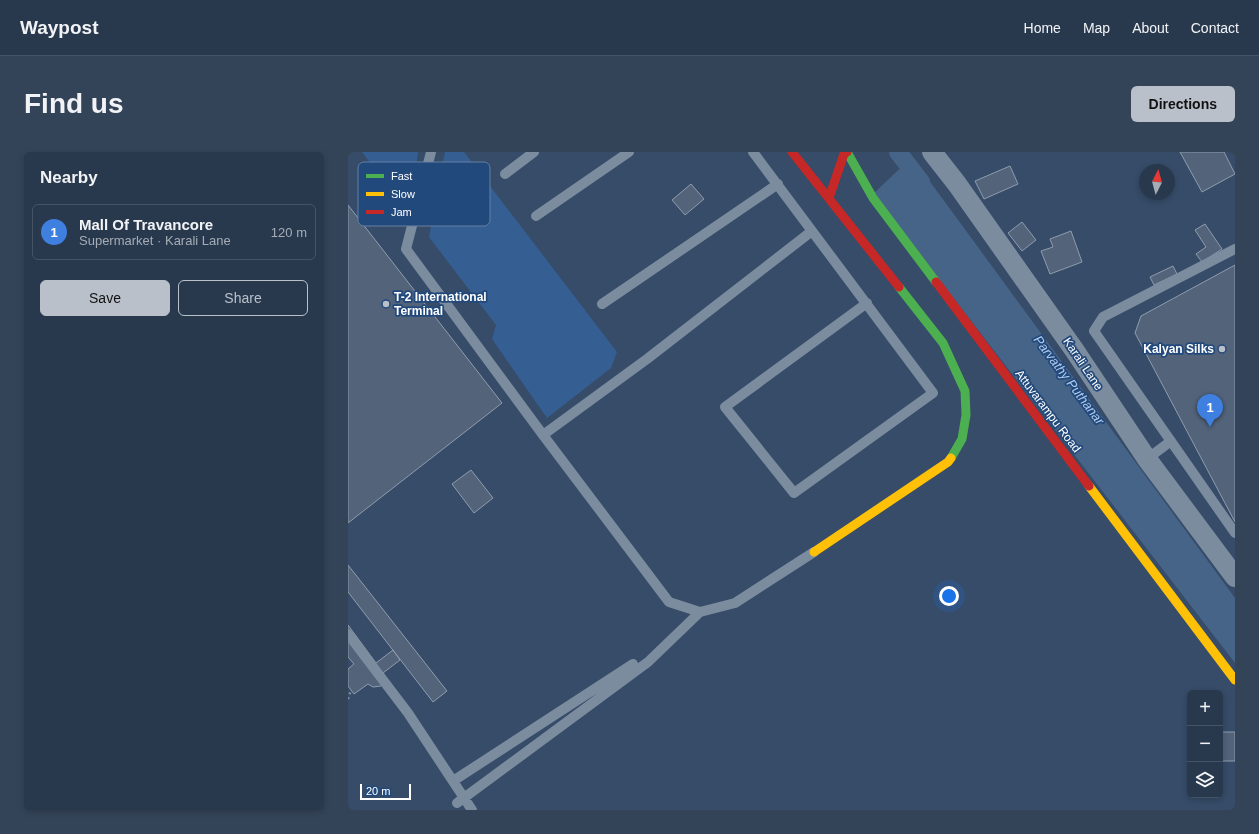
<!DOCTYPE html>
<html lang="en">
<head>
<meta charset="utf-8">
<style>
  body { margin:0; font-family:Arial,sans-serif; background:#344458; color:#f1f3f6 }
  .controls { position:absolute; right:12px; bottom:12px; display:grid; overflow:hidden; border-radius:6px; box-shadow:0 2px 6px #0003 }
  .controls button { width:36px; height:36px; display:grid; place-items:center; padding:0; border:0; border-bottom:1px solid #445366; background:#28394e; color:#f1f3f6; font:20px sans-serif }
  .compass { position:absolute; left:791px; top:12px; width:36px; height:36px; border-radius:50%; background:#28394e; box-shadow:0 2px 6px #0003; rotate:6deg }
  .scale { position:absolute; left:12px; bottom:10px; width:51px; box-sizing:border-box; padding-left:4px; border:2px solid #fff; border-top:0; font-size:11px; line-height:14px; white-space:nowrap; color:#fff; -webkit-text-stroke:3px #22497c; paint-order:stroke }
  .you { position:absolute; left:601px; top:444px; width:14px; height:14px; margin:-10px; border:3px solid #fff; border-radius:50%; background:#1a73e8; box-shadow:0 0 0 6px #1a73e833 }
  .badge { display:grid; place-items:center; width:26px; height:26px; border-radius:50%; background:#b9c0ca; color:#fff; font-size:13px; font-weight:700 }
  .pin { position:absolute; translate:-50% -33px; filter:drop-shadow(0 1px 2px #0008) }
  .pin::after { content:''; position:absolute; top:21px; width:14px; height:12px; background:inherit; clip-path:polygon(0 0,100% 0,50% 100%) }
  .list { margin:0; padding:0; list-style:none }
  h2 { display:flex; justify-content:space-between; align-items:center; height:52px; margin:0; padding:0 16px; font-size:17px }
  h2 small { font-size:13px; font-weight:400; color:#a5acb6 }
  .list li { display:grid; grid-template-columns:26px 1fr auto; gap:12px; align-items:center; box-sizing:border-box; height:56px; margin:0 8px 8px; padding:0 8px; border:1px solid #445366; border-radius:6px }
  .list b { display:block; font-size:15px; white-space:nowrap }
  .list p { margin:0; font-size:13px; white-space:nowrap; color:#a5acb6 }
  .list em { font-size:13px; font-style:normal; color:#a5acb6 }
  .actions { display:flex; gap:8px; padding:12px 16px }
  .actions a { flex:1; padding:9px 0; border:1px solid #b9c0ca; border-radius:6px; text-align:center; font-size:14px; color:#b9c0ca }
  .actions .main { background:#b9c0ca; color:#111 }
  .icon { flex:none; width:22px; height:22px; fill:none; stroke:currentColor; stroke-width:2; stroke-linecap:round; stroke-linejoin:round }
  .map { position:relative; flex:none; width:887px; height:658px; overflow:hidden; border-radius:6px }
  header { display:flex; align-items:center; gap:24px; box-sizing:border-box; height:56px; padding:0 20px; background:#28394e; border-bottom:1px solid #445366 }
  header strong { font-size:19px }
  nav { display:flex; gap:22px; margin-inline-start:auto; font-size:14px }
  .intro { display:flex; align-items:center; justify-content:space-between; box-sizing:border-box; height:96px; padding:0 24px }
  h1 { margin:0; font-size:28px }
  .button { padding:10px 18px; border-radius:6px; background:#b9c0ca; color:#111; font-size:14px; font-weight:700 }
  main { display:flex; gap:24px; padding:0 24px }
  aside { flex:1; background:#28394e; border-radius:6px; box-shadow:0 2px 6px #0003 }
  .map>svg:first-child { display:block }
</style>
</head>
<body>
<header>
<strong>Waypost</strong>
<nav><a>Home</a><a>Map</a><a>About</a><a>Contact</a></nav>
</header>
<div class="intro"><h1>Find us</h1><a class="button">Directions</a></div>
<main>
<aside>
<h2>Nearby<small></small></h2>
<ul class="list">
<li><span class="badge" style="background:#3f7fe0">1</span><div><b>Mall Of Travancore</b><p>Supermarket · Karali Lane</p></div><em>120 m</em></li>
</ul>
<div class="actions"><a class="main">Save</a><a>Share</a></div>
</aside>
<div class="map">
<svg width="887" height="658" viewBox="0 0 887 658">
  <rect width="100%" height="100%" fill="#364c68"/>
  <path fill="#355f93" d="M 14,0 L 70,0 L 62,63 Z
    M 97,0 L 116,0 L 269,200 L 263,216 L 199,266 L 144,187 L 148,173 L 81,85 Z"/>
  <path fill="#466388" d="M 564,5 L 887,446 L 887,511 L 525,42 Z"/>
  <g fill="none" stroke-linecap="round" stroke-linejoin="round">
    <path stroke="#466388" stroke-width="18" d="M 550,0 L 573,30"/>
  </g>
  <path fill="#52637a" stroke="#8f9cae" d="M 832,0 L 876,0 L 887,22 L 854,40 Z
    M 662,14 L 670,32 L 636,47 L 627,29 Z
    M 343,32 L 356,47 L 337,63 L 324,48 Z
    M 0,53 L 154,251 L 0,371 Z
    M 674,70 L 688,88 L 674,99 L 660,81 Z
    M 857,72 L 874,97 L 854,110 L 848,102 L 858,95 L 847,78 Z
    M 723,79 L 734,110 L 702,122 L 693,99 L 705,95 L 702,87 Z
    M 887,113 L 887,370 L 787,181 L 793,164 Z
    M 825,114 L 829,122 L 806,133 L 802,125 Z
    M 123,318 L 145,346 L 126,361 L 104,332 Z
    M 0,413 L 99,539 L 85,550 L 0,440 Z
    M 0,473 L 28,511 L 45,498 L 52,508 L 35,521 L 35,531 L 33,534 L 25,535 L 20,532 L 6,542 L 0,534 L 0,517 L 6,512 L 0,505 Z
    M 872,580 L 887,580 L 887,609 L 872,609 Z"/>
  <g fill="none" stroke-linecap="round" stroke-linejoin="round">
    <path stroke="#7c8c9f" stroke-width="2.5" stroke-dasharray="2 3" stroke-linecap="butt" d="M 0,547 L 3,538"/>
    <path stroke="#7c8c9f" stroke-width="10" d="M 83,0 L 58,97 L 195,283 L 321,450 L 352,460 L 387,451 L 466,400
      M 405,0 L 585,241 L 446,341 L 377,255 L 519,151
      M 157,22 L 186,0
      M 188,64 L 281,0
      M 887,97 L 755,165 L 746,179 L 887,381
      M 254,152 L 430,32
      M 195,283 L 299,207 L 464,79
      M 799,307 L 823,289
      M 0,482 L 60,561 L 124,658
      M 105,629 L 285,512
      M 109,651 L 300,510 L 352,460"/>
    <path stroke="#7c8c9f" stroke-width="20" d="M 584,0 L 609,32 L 727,199 L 799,307 L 887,425"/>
    <path stroke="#4caf50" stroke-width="9" d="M 499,0 L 525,46 L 588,130
      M 551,135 L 595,191 L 617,239 L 618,263 L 614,287 L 603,306"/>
    <path stroke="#ffc107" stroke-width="9" d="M 741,334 L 887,528
      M 466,400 L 600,310 L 603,306"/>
    <path stroke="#c62828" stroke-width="9" d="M 444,0 L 551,135
      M 481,46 L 496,2 L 499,0
      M 588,130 L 741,334"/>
  </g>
  <g fill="#b9c0ca" stroke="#22497c" stroke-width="1.5">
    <circle cx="38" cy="152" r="4"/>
    <circle cx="874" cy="197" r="4"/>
  </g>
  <g text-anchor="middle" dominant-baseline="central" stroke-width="3.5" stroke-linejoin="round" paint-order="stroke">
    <g font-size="12" font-weight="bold" fill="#fff" stroke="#22497c" text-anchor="start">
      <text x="46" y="145">T-2 International<tspan x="46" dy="14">Terminal</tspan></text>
      <text x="866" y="197" text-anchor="end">Kalyan Silks</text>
    </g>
    <g font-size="12" fill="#fff" stroke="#22497c">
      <text transform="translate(735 212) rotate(56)">Karali Lane</text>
      <text transform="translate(700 259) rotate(53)">Attuvarampu Road</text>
    </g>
    <g font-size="13" font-style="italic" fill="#b1ccee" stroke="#22497c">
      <text transform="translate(721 228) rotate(53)">Parvathy Puthanar</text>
    </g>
  </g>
  <rect x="10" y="10" width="132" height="64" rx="6" fill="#22497c" stroke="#6480a3" stroke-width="1"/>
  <rect x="18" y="22" width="18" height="4" fill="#4caf50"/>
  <rect x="18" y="40" width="18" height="4" fill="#ffc107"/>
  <rect x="18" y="58" width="18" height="4" fill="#c62828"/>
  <g font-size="11" fill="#fff">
    <text x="43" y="28">Fast</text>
    <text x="43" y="46">Slow</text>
    <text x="43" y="64">Jam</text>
  </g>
</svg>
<div class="controls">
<button>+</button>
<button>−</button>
<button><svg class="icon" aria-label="layers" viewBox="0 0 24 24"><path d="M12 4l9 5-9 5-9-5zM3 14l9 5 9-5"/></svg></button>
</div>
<svg class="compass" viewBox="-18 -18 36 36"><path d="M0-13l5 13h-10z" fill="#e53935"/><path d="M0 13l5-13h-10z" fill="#a5acb6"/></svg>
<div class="scale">20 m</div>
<div class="you"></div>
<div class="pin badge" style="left:862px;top:275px;background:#3f7fe0">1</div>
</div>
</main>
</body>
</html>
